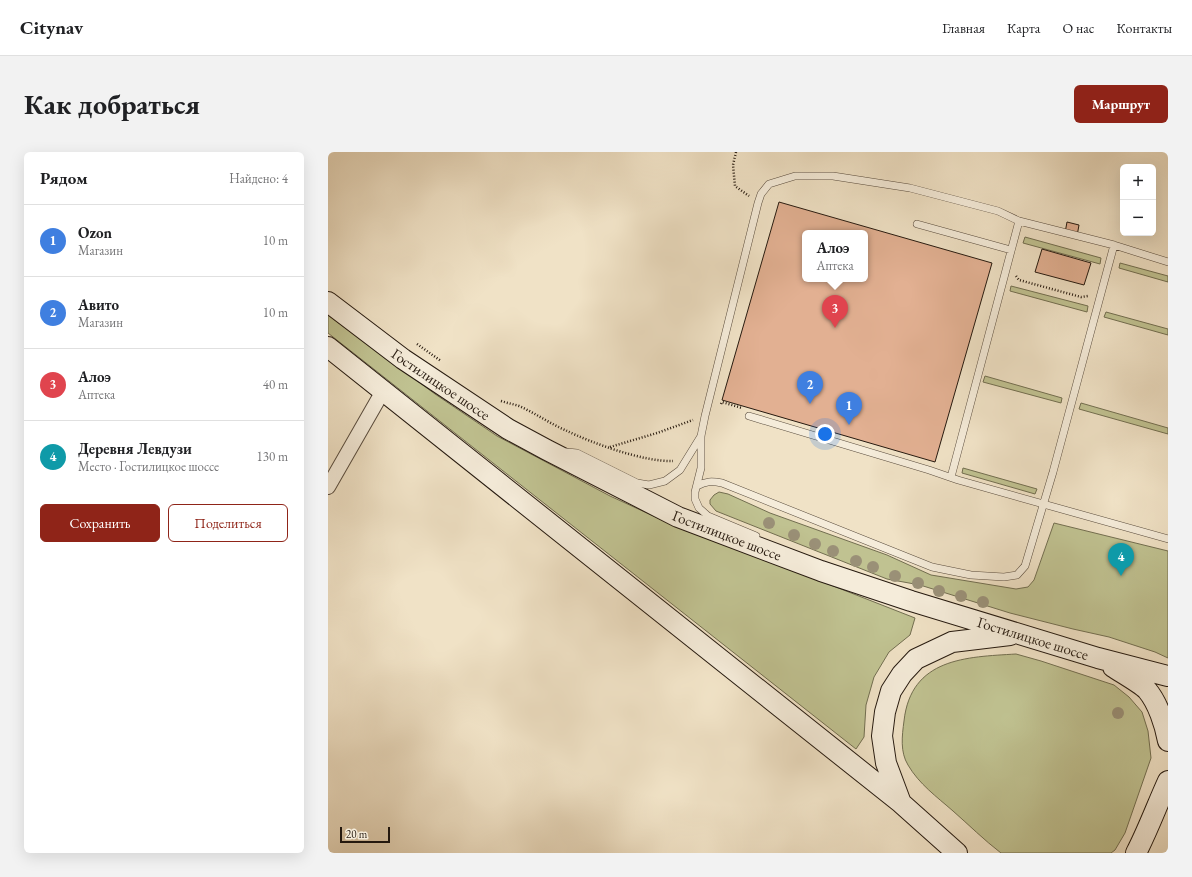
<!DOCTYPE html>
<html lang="ru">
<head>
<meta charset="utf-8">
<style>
  body { margin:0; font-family:"EB Garamond",serif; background:#f2f2f2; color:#202124 }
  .controls { position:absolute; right:12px; top:12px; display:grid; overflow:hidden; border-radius:6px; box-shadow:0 4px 16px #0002 }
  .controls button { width:36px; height:36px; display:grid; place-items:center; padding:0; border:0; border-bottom:1px solid #e0e0e0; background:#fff; color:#202124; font:20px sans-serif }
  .scale { position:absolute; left:12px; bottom:10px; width:50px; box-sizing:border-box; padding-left:4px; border:2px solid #25190f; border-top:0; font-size:11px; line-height:14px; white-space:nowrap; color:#25190f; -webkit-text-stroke:3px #f5ecda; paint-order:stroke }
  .you { position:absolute; left:497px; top:282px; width:14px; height:14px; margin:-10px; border:3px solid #fff; border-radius:50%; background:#1a73e8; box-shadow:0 0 0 6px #1a73e833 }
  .badge { display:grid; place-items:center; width:26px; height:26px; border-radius:50%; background:#8f2418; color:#fff; font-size:13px; font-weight:700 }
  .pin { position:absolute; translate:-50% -33px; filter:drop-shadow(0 1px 2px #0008) }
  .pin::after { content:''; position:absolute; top:21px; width:14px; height:12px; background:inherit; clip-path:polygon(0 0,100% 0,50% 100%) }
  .popup { position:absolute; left:474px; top:78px; width:66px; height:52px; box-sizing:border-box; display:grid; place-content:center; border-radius:6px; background:#fff; filter:drop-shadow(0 1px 3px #0005); font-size:13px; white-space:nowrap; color:#757577 }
  .popup b { font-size:15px; color:#202124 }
  .popup::after { content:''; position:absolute; left:50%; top:100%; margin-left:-8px; border:8px solid transparent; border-top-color:#fff }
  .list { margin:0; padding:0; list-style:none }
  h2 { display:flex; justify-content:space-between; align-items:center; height:52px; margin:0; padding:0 16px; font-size:17px }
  h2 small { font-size:13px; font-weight:400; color:#757577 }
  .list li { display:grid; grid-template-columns:26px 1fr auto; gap:12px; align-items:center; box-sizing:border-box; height:72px; padding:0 16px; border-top:1px solid #e0e0e0 }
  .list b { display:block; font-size:15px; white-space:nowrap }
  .list p { margin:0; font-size:13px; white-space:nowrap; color:#757577 }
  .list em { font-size:13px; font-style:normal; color:#757577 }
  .actions { display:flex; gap:8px; padding:12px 16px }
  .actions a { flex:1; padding:9px 0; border:1px solid #8f2418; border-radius:6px; text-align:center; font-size:14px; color:#8f2418 }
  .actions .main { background:#8f2418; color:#fff }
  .map { position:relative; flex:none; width:840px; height:701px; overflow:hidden; border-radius:6px }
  header { display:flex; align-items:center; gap:24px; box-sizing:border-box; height:56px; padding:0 20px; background:#fff; border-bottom:1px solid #e0e0e0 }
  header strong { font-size:19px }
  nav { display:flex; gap:22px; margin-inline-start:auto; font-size:14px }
  .intro { display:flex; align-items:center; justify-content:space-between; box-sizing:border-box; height:96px; padding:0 24px }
  h1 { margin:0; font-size:28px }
  .button { padding:10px 18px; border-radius:6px; background:#8f2418; color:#fff; font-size:14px; font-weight:700 }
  main { display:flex; gap:24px; padding:0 24px }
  aside { flex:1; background:#fff; border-radius:6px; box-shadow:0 4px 16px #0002 }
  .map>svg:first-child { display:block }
</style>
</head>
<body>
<header>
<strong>Citynav</strong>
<nav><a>Главная</a><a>Карта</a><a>О нас</a><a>Контакты</a></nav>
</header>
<div class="intro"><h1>Как добраться</h1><a class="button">Маршрут</a></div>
<main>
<aside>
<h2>Рядом<small>Найдено: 4</small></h2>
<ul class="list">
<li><span class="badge" style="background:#3f7fe0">1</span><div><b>Ozon</b><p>Магазин</p></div><em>10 m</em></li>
<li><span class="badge" style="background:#3f7fe0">2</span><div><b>Авито</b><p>Магазин</p></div><em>10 m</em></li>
<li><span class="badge" style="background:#e0444e">3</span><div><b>Алоэ</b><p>Аптека</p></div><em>40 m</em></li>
<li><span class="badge" style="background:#0f9aa8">4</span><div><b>Деревня Левдузи</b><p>Место · Гостилицкое шоссе</p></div><em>130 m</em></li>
</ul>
<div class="actions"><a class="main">Сохранить</a><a>Поделиться</a></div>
</aside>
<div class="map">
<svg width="840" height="701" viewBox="0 0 840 701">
  <rect width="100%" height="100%" fill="#f0e2c6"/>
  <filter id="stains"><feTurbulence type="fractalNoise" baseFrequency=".005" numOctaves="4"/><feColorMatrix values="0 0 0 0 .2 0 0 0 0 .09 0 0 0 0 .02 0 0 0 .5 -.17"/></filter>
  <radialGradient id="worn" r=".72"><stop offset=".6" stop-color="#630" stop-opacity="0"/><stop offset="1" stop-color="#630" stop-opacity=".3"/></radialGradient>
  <path fill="#c0c291" stroke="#726e50" d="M 697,85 L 773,106 L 772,112 L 695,91 Z
    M 792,111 L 840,124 L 840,130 L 791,116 Z
    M 683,134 L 760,154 L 759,160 L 682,139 Z
    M 778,160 L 840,177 L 840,183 L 776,165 Z
    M 0,163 L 107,242 L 169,284 L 282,344 L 356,378 L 467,419 L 587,466 L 582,483 L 561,500 L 546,525 L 538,553 L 536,585 L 528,597 L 0,181 Z
    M 657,224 L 734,246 L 733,251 L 655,230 Z
    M 753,251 L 840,276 L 840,282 L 751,257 Z
    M 635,316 L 709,337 L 707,342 L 634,321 Z
    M 391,340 L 400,342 L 442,361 L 559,403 L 603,423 L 688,437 L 700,435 L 706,428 L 726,371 L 840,399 L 840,506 L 827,500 L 781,485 L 745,477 L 682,461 L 592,433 L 559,427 L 388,359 L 382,352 L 382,348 L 386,343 Z
    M 688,502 L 713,509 L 786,533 L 801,545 L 814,560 L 820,579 L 823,606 L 797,681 L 787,698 L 783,701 L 673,701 C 656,688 641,673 625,659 C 609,645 591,632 580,613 C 572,600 574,584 576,569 C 583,506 638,505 688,502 Z"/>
  <path fill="#e2b092" stroke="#25190f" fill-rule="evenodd" d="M 451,50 L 664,111 L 607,310 L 394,248 ZM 477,81 L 537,81 L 537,127 L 477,127 Z
    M 739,70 L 751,73 L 749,84 L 737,81 Z
    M 714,97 L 763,111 L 756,133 L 707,120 Z"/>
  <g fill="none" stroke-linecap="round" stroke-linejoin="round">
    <g stroke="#584b3d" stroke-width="8">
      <path id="lane" d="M 589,72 L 683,98
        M 421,264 L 601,318 L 630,328 L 840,387
        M 239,300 L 249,301 L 309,331 L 321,333 L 337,329 L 352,318 L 373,284
        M 623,325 L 691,69
        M 369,334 C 378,329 384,329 394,331 L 604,415 L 643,423 L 676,425 L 689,423 L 697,414 L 725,320 L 786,93
        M 428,384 L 380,364 L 371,356 L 367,347 L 367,340 L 373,316 L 373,284 L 377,264 L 430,51 L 433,42 L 441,32 L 467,24 L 505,24 L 582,36 L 670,59 L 691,69 L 786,93 L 840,110"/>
    </g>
    <g stroke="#584b3d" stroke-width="16">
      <path id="street" d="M 0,335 L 55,239"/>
    </g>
    <g stroke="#25190f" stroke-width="22">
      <path id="secondary" d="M 0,150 L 75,207 L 180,277 L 219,298 L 350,365 L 493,419 L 583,449 L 770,506 L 840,524
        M 0,195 L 573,651 L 629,701
        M 785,515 C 794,521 812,531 819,538 C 830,551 837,573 840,589
        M 573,651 L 558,611 L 554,584 L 557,560 L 563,539 L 574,522 L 588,507 L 624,490 L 682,483
        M 808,701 C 820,678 829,653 840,629"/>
    </g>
    <path stroke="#25190f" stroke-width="2.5" stroke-dasharray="1 2" stroke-linecap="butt" d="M 408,0 L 405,13 L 407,34 L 421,44
      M 688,124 L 691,128 L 753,145 L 760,144
      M 89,192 L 113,209
      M 173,249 C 179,251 185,252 191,254 C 207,261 221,271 237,278 C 264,291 315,310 345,309
      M 393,252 L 394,250 L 414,256
      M 282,295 L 329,281 L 365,268"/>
    <use href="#lane" stroke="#f5ecda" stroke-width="7"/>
    <use href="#street" stroke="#f5ecda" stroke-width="14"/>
    <use href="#secondary" stroke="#f5ecda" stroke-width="20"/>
  </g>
  <g fill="#9a9077">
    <circle cx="441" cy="371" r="6"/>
    <circle cx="466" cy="383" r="6"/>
    <circle cx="487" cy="392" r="6"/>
    <circle cx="505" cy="399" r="6"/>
    <circle cx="528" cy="409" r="6"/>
    <circle cx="545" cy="415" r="6"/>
    <circle cx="567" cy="424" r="6"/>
    <circle cx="590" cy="431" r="6"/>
    <circle cx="611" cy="439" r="6"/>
    <circle cx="633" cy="444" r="6"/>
    <circle cx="655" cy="450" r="6"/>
    <circle cx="790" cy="561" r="6"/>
  </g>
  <g text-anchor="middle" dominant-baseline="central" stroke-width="3" stroke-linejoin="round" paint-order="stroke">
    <g font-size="15" fill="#25190f" stroke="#f5ecda">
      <text transform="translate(113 232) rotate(34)">Гостилицкое шоссе</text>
      <text transform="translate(399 383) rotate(21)">Гостилицкое шоссе</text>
      <text transform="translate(705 486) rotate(17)">Гостилицкое шоссе</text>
    </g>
  </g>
  <rect width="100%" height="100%" filter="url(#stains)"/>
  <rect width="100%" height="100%" fill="url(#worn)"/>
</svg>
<div class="controls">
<button>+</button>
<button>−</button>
</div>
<div class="scale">20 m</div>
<div class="you"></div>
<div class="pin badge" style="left:521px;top:273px;background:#3f7fe0">1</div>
<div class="pin badge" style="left:482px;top:252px;background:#3f7fe0">2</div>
<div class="pin badge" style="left:507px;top:176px;background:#e0444e">3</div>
<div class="popup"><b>Алоэ</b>Аптека</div>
<div class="pin badge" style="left:793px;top:424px;background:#0f9aa8">4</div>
</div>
</main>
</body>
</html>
